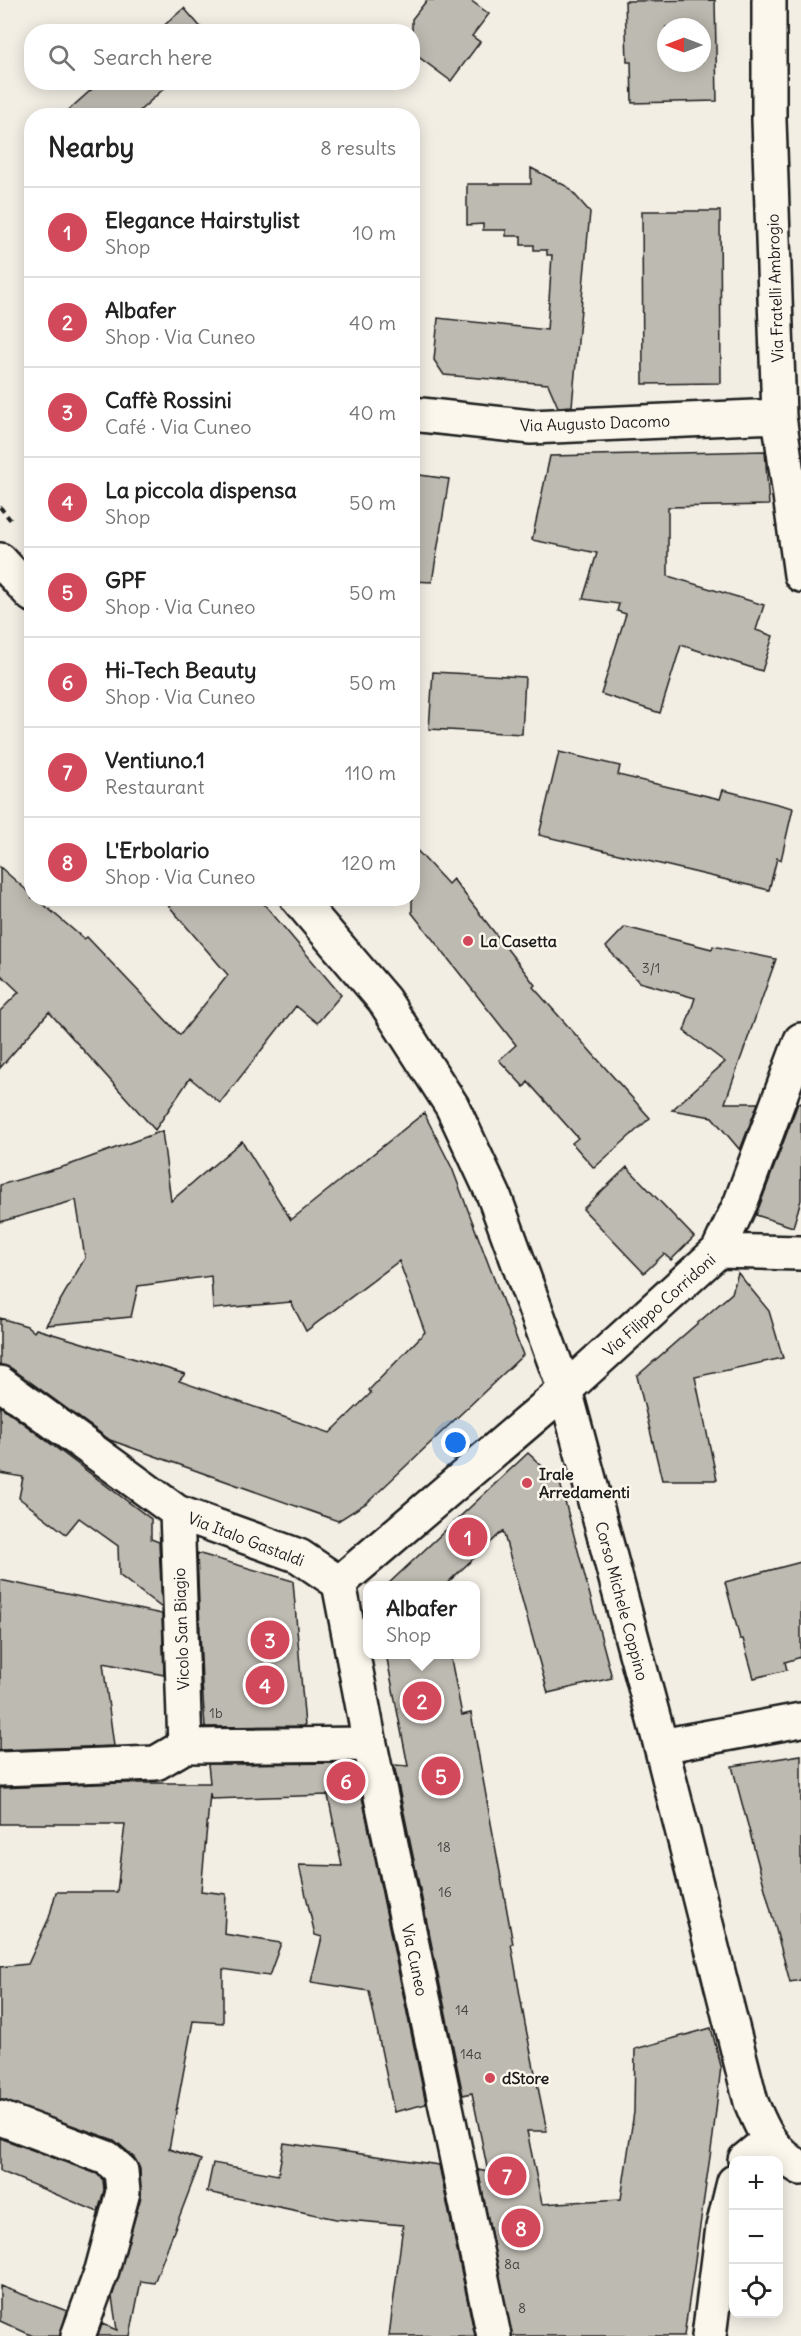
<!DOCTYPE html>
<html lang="en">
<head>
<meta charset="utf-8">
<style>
  body { margin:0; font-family:Delius,sans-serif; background:#f6f6f6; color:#222 }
  .controls { position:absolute; right:18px; bottom:18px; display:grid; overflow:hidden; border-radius:12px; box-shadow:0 3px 15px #0003 }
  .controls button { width:54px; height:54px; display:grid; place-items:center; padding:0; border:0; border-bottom:2px solid #e0e0e0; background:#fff; color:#222; font:30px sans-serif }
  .compass { position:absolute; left:657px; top:18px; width:54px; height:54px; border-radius:50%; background:#fff; box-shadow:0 3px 15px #0003; rotate:270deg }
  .you { position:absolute; left:456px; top:1443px; width:21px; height:21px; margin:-15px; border:4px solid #fff; border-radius:50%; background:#1a73e8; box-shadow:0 0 0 9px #1a73e833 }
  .badge { display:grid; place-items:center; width:39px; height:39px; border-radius:50%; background:#d1495b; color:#fff; font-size:20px; font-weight:700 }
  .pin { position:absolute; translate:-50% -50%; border:3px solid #fff; box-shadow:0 2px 6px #0006 }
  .popup { position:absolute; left:363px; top:1581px; width:117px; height:78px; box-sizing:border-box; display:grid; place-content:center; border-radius:12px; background:#fff; filter:drop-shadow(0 2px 4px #0005); font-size:20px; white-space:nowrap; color:#767676 }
  .popup b { font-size:22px; color:#222 }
  .popup::after { content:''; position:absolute; left:50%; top:100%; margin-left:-12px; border:12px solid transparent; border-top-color:#fff }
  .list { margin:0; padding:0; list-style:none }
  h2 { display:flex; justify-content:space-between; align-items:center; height:78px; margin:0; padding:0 24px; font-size:26px }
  h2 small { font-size:20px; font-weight:400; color:#767676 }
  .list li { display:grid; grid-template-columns:39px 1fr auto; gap:18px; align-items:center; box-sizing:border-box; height:90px; padding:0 24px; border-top:2px solid #e0e0e0 }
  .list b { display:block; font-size:22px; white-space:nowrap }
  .list p { margin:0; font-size:20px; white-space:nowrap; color:#767676 }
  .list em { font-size:20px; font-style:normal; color:#767676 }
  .icon { flex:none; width:33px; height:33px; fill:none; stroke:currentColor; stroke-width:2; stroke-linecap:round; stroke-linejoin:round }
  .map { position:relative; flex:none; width:801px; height:2336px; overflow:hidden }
  .search { position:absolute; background:#fff; box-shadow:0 3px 15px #0003; left:24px; top:24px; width:396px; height:66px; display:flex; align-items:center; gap:15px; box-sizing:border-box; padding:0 21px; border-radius:24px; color:#767676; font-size:22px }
  .panel { position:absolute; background:#fff; box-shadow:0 3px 15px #0003; left:24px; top:108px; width:396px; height:798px; border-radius:24px }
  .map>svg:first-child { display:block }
</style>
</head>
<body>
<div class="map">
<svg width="801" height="2336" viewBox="0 0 801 2336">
  <rect width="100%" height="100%" fill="#f2eee4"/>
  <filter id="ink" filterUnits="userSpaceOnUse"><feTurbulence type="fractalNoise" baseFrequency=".0167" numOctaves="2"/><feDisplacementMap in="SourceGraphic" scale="12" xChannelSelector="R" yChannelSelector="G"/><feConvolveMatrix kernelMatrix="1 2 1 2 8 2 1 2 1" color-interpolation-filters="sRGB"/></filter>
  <g filter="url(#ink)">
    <path fill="#bdbab1" stroke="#1c1c1c" stroke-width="1.5" fill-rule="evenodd" d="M 427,0 L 470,0 L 489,14 L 472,36 L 480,42 L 451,81 L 412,52 L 412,19 Z
      M 715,0 L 717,101 L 632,103 L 631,62 L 627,62 L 625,1 ZM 666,27 L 702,27 L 702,63 L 666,63 Z
      M 184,8 L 205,32 L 157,32 L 168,22 Z
      M 100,82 L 171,82 L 134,116 L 62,116 Z
      M 531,168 L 568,187 L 590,212 L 572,406 L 558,407 L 548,384 L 444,375 L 434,360 L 438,318 L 547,330 L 552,255 L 547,255 L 547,250 L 534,250 L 534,245 L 521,245 L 521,236 L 506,236 L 506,230 L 483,230 L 483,224 L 467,225 L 467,184 L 531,184 Z
      M 642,211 L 720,211 L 721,383 L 643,384 Z
      M 765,451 L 769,505 L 668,507 L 668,576 L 764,605 L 756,630 L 773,636 L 762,671 L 681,645 L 660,713 L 601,694 L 626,614 L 617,611 L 619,604 L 583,599 L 597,553 L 532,540 L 550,456 Z
      M 412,474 L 449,479 L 432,582 L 412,581 Z
      M 433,672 L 525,677 L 522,734 L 429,729 Z
      M 559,752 L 620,766 L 618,775 L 720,799 L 723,790 L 793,808 L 781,860 L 777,858 L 769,890 L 539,835 Z
      M 412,845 L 448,884 L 453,879 L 535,985 L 533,987 L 650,1118 L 594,1168 L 572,1143 L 578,1138 L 528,1082 L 524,1087 L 499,1060 L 516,1045 L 412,913 Z
      M 0,867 L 32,895 L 32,898 L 36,898 L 84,939 L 87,937 L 180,1035 L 228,975 L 162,898 L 259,898 L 341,995 L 317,1023 L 296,1006 L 220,1103 L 190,1078 L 155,1130 L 49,1012 L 0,1068 L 0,1011 L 19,992 L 0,974 Z
      M 625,927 L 712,949 L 713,946 L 776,959 L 725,1103 L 758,1103 L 740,1150 L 712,1117 L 672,1110 L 725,1062 L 684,1031 L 695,998 L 639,982 L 606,947 Z
      M 798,1103 L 801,1103 L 801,1200 L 793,1227 L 756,1215 Z
      M 424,1113 L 452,1168 L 523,1355 L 368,1502 L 338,1521 L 110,1440 L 11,1368 L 0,1365 L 0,1318 L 27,1326 L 34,1332 L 36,1329 L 185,1374 L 179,1381 L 330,1433 L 371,1393 L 369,1390 L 425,1332 L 399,1261 L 306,1331 L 291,1302 L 213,1309 L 211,1276 L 138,1286 L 131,1317 L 46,1325 L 85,1258 L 76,1200 L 0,1222 L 0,1185 L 69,1165 L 162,1131 L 171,1201 L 242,1141 L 291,1220 Z
      M 627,1167 L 694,1237 L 671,1260 L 664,1254 L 644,1273 L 583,1209 Z
      M 738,1273 L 769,1311 L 783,1358 L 695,1377 L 717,1480 L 662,1480 L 637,1376 L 732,1293 Z
      M 0,1406 L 151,1519 L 151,1539 L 159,1542 L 162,1608 L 119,1575 L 118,1546 L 79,1518 L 66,1534 L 19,1498 L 23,1477 L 0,1473 Z
      M 528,1453 L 560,1483 L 612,1678 L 548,1693 L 503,1531 L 444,1586 L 386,1586 Z
      M 197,1553 L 293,1581 L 305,1726 L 205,1727 L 202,1683 Z
      M 801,1562 L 801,1657 L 785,1662 L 787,1670 L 754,1678 L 743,1639 L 740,1639 L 725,1582 Z
      M 0,1580 L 162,1614 L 164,1675 L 103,1663 L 114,1746 L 0,1750 Z
      M 386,1654 L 450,1654 L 462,1715 L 471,1713 L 513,1944 L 511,1944 L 525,2024 L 547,2131 L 527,2131 L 542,2204 L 621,2199 L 634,2112 L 635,2049 L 711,2028 L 721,2066 L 713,2136 L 684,2336 L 512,2336 L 478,2170 L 488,2172 L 472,2093 L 463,2095 L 394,1765 L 408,1766 Z
      M 801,1755 L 801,1980 L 790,1982 L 732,1766 Z
      M 355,1763 L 426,2104 L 394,2112 L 369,1991 L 311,1982 L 322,1937 L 315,1935 L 299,1865 L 342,1866 L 328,1795 L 211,1799 L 210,1793 L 201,1891 L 226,1894 L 224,1934 L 281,1943 L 269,1976 L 223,1969 L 223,2023 L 193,2021 L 169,2149 L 201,2160 L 154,2283 L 141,2281 L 130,2336 L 98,2336 L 102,2324 L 117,2330 L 112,2297 L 141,2197 L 140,2169 L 134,2157 L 114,2140 L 0,2100 L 0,1967 L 28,1964 L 49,1918 L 56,1892 L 117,1892 L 125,1824 L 0,1824 L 0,1788 L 119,1783 L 210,1783 L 208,1764 Z
      M 0,2138 L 97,2174 L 103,2180 L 104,2190 L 98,2212 L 0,2171 Z
      M 284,2143 L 439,2165 L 475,2336 L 389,2336 L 403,2225 L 336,2219 L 207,2192 L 213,2163 L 278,2175 Z
      M 0,2286 L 67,2311 L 60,2336 L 33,2336 L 0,2321 Z"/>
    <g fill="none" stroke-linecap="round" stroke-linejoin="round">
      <g stroke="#1c1c1c" stroke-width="38">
        <path id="street" d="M 769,0 L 769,120 L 779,416 L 801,575
          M 412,414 L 531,427 L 779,416
          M 718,1251 L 801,1253
          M 0,1383 L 177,1512 L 299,1556 L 339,1583 L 565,1390 L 718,1251 L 741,1202 L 801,1040
          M 177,1512 L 185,1746
          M 339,1583 L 370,1744 L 494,2336
          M 661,1746 L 801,1720
          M 0,1769 L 156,1763 L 185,1746 L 370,1744
          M 0,2118 L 107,2158 L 121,2171 L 123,2192 L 102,2270 L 78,2336
          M 745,2160 L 768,2141
          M 709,2336 L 723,2227 L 734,2182"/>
      </g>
      <g stroke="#1c1c1c" stroke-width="38">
        <path id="secondary" d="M 0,560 L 32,595
          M 297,898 L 384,1000 L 452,1106 L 494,1196 L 565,1390 L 661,1746 L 751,2102 C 763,2131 772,2152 801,2168"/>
      </g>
      <path stroke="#1c1c1c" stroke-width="4" stroke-dasharray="6 4.5" stroke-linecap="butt" d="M 0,507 L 13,523"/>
      <use href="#street" stroke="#fbf7ec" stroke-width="33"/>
      <use href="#secondary" stroke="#fbf7ec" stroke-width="33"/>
    </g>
  </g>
  <g fill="#d1495b" stroke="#fbf7ec" stroke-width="2">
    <circle cx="468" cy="941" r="6"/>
    <circle cx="527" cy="1483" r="6"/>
    <circle cx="490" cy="2078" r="6"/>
  </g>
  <g text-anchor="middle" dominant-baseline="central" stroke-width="5" stroke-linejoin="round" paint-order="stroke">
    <g font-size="14" fill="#444441">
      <text x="651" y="968">3/1</text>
      <text x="216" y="1713">1b</text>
      <text x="444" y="1847">18</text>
      <text x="445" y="1892">16</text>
      <text x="462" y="2010">14</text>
      <text x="471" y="2054">14a</text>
      <text x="512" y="2264">8a</text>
      <text x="522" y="2308">8</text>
    </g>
    <g font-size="16" fill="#1c1c1c" stroke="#fbf7ec">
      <text transform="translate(775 288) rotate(-92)">Via Fratelli Ambrogio</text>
      <text transform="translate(595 423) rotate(-2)">Via Augusto Dacomo</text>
      <text transform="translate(659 1305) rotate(-42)">Via Filippo Corridoni</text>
      <text transform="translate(246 1539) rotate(21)">Via Italo Gastaldi</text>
      <text transform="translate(622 1601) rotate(75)">Corso Michele Coppino</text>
      <text transform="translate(181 1629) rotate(-92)">Vicolo San Biagio</text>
      <text transform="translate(415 1960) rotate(78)">Via Cuneo</text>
    </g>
    <g font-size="16" font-weight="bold" fill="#1c1c1c" stroke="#fbf7ec" text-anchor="start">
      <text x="480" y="941">La Casetta</text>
      <text x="539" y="1474">Irale<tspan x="539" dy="18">Arredamenti</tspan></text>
      <text x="502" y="2078">dStore</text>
    </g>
  </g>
</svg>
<div class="controls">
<button>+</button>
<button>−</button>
<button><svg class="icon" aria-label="locate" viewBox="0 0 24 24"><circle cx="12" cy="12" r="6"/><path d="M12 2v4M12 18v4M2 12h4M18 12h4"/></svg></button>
</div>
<svg class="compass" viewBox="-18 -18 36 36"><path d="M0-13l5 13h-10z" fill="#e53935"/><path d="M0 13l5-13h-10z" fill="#767676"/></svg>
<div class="you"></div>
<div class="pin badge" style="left:468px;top:1537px">1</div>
<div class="pin badge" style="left:422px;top:1701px">2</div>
<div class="popup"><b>Albafer</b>Shop</div>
<div class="pin badge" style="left:270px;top:1640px">3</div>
<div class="pin badge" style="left:265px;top:1685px">4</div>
<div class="pin badge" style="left:441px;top:1776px">5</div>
<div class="pin badge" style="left:346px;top:1781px">6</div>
<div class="pin badge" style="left:507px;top:2176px">7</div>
<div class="pin badge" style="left:521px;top:2228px">8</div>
<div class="search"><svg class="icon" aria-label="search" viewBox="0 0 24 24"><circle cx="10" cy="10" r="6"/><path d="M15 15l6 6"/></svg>Search here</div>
<section class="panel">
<h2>Nearby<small>8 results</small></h2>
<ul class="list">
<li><span class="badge">1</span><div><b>Elegance Hairstylist</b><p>Shop</p></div><em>10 m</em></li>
<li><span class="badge">2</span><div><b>Albafer</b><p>Shop · Via Cuneo</p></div><em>40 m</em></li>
<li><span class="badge">3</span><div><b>Caffè Rossini</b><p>Café · Via Cuneo</p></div><em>40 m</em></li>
<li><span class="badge">4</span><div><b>La piccola dispensa</b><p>Shop</p></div><em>50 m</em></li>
<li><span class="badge">5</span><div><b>GPF</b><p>Shop · Via Cuneo</p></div><em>50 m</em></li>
<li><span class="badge">6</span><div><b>Hi-Tech Beauty</b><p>Shop · Via Cuneo</p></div><em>50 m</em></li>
<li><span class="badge">7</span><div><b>Ventiuno.1</b><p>Restaurant</p></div><em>110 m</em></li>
<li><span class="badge">8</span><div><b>L'Erbolario</b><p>Shop · Via Cuneo</p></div><em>120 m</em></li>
</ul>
</section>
</div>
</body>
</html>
